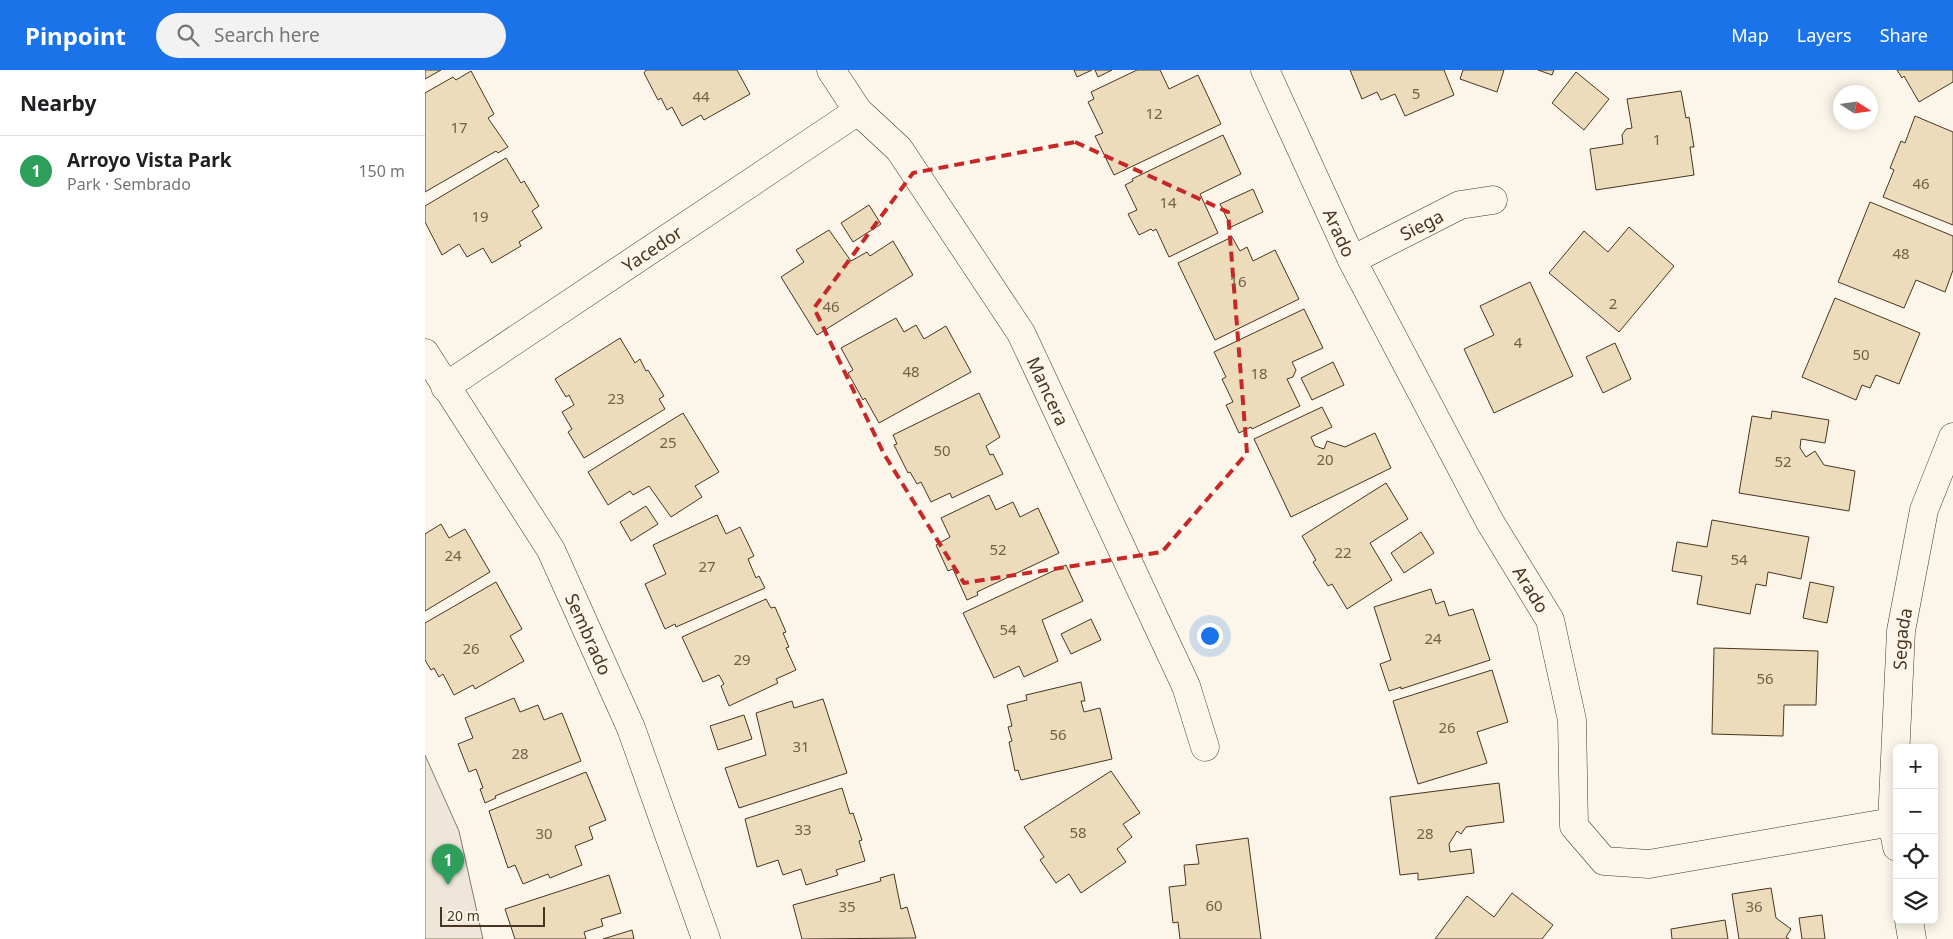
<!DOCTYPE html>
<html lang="en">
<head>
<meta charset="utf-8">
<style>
  body { margin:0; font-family:"Noto Sans",sans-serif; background:#f2f2f2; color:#202124 }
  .controls { position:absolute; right:15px; bottom:15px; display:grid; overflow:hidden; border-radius:8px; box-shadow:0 2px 12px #0003 }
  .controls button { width:45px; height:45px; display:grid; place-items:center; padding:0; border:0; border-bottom:1px solid #e0e0e0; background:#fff; color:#202124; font:25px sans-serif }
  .compass { position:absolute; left:1408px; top:15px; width:45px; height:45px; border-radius:50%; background:#fff; box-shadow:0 2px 12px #0003; rotate:102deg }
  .scale { position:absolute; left:15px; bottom:12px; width:105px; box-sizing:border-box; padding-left:5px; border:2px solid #4a3520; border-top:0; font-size:14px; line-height:18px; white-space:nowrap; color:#4a3520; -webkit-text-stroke:4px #fbf6e9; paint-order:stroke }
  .you { position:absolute; left:784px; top:565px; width:18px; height:18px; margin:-12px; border:4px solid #fff; border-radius:50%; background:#1a73e8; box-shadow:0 0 0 8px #1a73e833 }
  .badge { display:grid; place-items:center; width:32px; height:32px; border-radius:50%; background:#1a73e8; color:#fff; font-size:16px; font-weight:700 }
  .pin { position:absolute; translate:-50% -41px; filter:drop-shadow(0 1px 2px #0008) }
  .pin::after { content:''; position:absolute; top:26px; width:18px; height:15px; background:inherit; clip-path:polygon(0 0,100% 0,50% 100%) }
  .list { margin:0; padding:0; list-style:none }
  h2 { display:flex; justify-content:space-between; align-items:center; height:65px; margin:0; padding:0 20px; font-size:21px }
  h2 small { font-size:16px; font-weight:400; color:#757577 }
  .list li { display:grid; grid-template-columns:32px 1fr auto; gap:15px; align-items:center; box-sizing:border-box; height:70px; padding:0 20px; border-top:1px solid #e0e0e0 }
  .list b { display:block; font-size:19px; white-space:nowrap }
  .list p { margin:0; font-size:16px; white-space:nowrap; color:#757577 }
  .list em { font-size:16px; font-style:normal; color:#757577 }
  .icon { flex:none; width:28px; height:28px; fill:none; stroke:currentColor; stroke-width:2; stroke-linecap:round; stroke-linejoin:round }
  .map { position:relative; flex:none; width:1528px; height:869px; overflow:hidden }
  header { display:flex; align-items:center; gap:30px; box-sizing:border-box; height:70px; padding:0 25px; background:#1a73e8; color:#fff }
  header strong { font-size:24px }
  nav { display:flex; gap:28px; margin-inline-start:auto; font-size:18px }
  .search { width:350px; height:45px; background:#f2f2f2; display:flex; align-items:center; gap:12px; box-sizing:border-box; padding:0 18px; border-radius:28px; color:#757577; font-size:19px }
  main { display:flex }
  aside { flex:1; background:#fff }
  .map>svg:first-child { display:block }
</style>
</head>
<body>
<header>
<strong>Pinpoint</strong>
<div class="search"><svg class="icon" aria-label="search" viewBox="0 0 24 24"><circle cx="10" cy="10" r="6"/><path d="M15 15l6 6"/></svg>Search here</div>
<nav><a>Map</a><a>Layers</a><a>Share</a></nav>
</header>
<main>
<aside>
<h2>Nearby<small></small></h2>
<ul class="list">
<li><span class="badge" style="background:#2e9e5b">1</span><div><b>Arroyo Vista Park</b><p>Park · Sembrado</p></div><em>150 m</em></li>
</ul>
</aside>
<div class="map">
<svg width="1528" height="869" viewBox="0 0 1528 869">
  <rect width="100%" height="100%" fill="#fbf6e9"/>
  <path fill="#ede6d9" stroke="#887966" d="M 0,685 L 34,761 L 58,869 L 0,869 Z"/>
  <path fill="#ecdcbc" stroke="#4a3520" d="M 0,0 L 16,0 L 0,9 Z
    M 221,0 L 312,0 L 325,24 L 279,50 L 276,45 L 257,56 L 247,37 L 242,40 L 236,28 L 233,30 L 219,3 Z
    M 649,0 L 667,0 L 652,7 Z
    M 670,0 L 687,0 L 673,7 Z
    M 712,0 L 735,0 L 744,19 L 773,5 L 796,54 L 689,105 L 670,66 L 678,63 L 663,32 L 669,29 L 666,22 Z
    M 925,0 L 1019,0 L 1029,25 L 980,46 L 970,24 L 956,30 L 952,22 L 937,29 Z
    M 1038,0 L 1079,0 L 1072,22 L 1035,9 Z
    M 1113,0 L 1129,0 L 1127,5 Z
    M 1472,0 L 1528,0 L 1528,12 L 1494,32 L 1479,6 L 1477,8 Z
    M 46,1 L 69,44 L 63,48 L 83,77 L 73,83 L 71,81 L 0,122 L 0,23 L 28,7 L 31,10 Z
    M 1151,2 L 1184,29 L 1159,60 L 1127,33 Z
    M 1256,21 L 1261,48 L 1264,47 L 1269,77 L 1265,77 L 1269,105 L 1171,120 L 1165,79 L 1198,74 L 1197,65 L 1201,59 L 1207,58 L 1202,29 Z
    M 1490,46 L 1528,62 L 1528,155 L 1458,127 L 1469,100 L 1465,98 L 1476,71 L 1480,73 Z
    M 798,65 L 816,104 L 775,124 L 793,163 L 744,187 L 731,159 L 728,161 L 726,159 L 714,165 L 703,144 L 712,140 L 700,115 L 708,111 L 707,109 Z
    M 81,88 L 96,113 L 99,111 L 114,136 L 107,141 L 117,158 L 94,172 L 96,176 L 67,193 L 58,178 L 42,187 L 34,174 L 17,185 L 0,152 L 0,136 Z
    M 828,119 L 838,142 L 806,157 L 795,134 Z
    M 1445,132 L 1528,166 L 1528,200 L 1520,222 L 1491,210 L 1479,238 L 1413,212 Z
    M 444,135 L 456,154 L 428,172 L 416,153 Z
    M 1204,157 L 1249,196 L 1194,262 L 1124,203 L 1159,161 L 1183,182 Z
    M 404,160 L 426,191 L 442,182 L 445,186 L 468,171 L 488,205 L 392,265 L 356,207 L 379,192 L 371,180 Z
    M 807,167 L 815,181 L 822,177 L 828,191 L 850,180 L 874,229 L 790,270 L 753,193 Z
    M 1105,212 L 1148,306 L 1069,343 L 1039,279 L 1069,265 L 1055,236 Z
    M 1410,228 L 1495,263 L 1474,314 L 1451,305 L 1445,318 L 1437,315 L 1431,330 L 1377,307 Z
    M 879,239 L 898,278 L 867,292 L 871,300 L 868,307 L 862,309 L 875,336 L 827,359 L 826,357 L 814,363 L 801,335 L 808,332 L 797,309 L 801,307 L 789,282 Z
    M 471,248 L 479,262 L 491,255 L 499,269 L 521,256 L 546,302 L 454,353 L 440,328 L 438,330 L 423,303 L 428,300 L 416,278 Z
    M 195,268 L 210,293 L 215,289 L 221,301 L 223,300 L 239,326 L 234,329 L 240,339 L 159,388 L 143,362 L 147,359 L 137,342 L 149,335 L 144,325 L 141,327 L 130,309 Z
    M 1190,273 L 1206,309 L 1178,323 L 1161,287 Z
    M 908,292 L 919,315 L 887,330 L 876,308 Z
    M 554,323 L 575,367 L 561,376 L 565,385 L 568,384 L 578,404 L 527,428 L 525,423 L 506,432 L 496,412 L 492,414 L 485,402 L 483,403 L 469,375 L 472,374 L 468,365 Z
    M 897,337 L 907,357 L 886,367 L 890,376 L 899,379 L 902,371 L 920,377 L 950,363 L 966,398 L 866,447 L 829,369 Z
    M 1347,341 L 1404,350 L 1400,373 L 1376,369 L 1375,378 L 1381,387 L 1390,381 L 1399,395 L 1430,401 L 1424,441 L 1314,423 L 1327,346 L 1346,349 Z
    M 258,343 L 294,402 L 270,416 L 277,427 L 246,447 L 224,416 L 208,425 L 205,421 L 183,435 L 163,402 Z
    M 961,413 L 983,449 L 945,473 L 967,510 L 922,539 L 907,514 L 903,516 L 888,492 L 891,490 L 877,466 Z
    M 564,425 L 571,440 L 588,432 L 595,447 L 613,438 L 634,483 L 552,522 L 553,525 L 542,530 L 528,499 L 523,501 L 511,475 L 525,467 L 516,448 Z
    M 221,436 L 233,454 L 206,471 L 195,452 Z
    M 292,445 L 301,464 L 315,457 L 329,486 L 323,489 L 331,508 L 334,506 L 340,518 L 251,557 L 250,554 L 240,559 L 220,514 L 241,504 L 228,475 Z
    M 1287,450 L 1384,467 L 1376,509 L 1343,502 L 1341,516 L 1331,514 L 1325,544 L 1272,534 L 1277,506 L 1247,501 L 1252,472 L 1282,477 Z
    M 16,454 L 24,468 L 40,459 L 65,502 L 0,541 L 0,464 Z
    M 996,462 L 1009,483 L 979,503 L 966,483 Z
    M 641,495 L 658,531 L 617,550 L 633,591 L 599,607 L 594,596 L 569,608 L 538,543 Z
    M 71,512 L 97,559 L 85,566 L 99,591 L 50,619 L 48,615 L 29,625 L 18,604 L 14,607 L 9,598 L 6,600 L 0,590 L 0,553 Z
    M 1385,512 L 1409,517 L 1402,553 L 1378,548 Z
    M 1006,519 L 1011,534 L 1019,531 L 1024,546 L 1048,539 L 1065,590 L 976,619 L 976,617 L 964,621 L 955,594 L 966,590 L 949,537 Z
    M 341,529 L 346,538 L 350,537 L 361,562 L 358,563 L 364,577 L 361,578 L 371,600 L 351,609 L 353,613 L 304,636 L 296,616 L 299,614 L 294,605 L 278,612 L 257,567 Z
    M 666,549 L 676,570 L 646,584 L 636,564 Z
    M 1289,578 L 1393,581 L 1391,635 L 1359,635 L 1358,666 L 1287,664 Z
    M 1067,600 L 1083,652 L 1052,662 L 1062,693 L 993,714 L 968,631 Z
    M 656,612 L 660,631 L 656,631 L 659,642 L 675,638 L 687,689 L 596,710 L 593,700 L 590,701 L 584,672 L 587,671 L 583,657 L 587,656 L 582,635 L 602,630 L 601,625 Z
    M 89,628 L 95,642 L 113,635 L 119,650 L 137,643 L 156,691 L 70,726 L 71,728 L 60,733 L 55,719 L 58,718 L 51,699 L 44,702 L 33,674 L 48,668 L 40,648 Z
    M 398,629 L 422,703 L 314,738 L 300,698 L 341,685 L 331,643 L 367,631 L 369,638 Z
    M 319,645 L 327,669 L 293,680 L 285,656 Z
    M 686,701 L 715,743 L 698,754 L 707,767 L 692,779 L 701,792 L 656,823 L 644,804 L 631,813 L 615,790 L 619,787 L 599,757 Z
    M 161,702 L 181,750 L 164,757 L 168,769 L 150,776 L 157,795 L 125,808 L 123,804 L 98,814 L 90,795 L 83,798 L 64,741 Z
    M 1074,713 L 1079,752 L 1041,757 L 1036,764 L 1032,761 L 1024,774 L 1025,782 L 1046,779 L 1049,803 L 993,810 L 993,803 L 975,805 L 965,727 Z
    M 417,718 L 425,744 L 428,743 L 437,770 L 434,771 L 440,791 L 411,800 L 413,805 L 381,815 L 376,799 L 358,805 L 353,790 L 332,797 L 320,749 Z
    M 823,768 L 836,869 L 755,869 L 753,852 L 748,853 L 744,817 L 761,815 L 759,795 L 774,794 L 771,775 Z
    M 469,804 L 476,839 L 482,837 L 491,868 L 377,869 L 368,835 L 456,811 L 455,808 Z
    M 184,805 L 196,843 L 176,849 L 178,856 L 159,862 L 161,869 L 90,869 L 80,839 Z
    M 1346,818 L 1351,848 L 1366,859 L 1361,867 L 1364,869 L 1314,869 L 1307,824 Z
    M 1087,823 L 1128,855 L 1117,869 L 1010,869 L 1042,826 L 1069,847 Z
    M 1397,845 L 1400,869 L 1377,869 L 1374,848 Z
    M 1300,850 L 1303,869 L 1247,869 L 1246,859 Z
    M 207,860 L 209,869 L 178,869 Z"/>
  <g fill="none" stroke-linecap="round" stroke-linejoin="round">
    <g stroke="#4a3520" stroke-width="29">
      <g id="street">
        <path id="s1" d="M 406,0 L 433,41 L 474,79 L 596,263 L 761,616 L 780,677"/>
        <path id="s2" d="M 840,0 L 927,190 L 1065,452 L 1125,550 L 1147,650 L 1149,756 L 1179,791 L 1224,794 L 1467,752"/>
        <path id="s3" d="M 927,190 L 1035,135 L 1068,130"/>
        <path id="s4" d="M 0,283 L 126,480 L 206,658 L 281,869"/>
        <path id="s5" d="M 20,317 L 433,41"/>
        <path id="s6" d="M 1472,777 L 1467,752 L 1476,561 L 1499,440 L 1528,367"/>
        <path d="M 1484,850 L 1487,869"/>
      </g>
    </g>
    <use href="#street" stroke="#fbf6e9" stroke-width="28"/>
  </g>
  <path fill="none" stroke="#c62828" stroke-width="4" stroke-dasharray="10 6" stroke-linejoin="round" d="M 650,72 L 803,142 L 822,383 L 737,482 L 539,513 L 459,384 L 389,238 L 488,103 Z"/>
  <g text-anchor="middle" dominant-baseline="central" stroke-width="4" stroke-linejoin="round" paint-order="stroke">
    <g font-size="15" fill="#725f47">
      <text x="991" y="23">5</text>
      <text x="276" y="26">44</text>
      <text x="729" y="43">12</text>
      <text x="34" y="57">17</text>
      <text x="1232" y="69">1</text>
      <text x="1496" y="113">46</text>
      <text x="743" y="132">14</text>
      <text x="55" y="146">19</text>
      <text x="1476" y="183">48</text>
      <text x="813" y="211">16</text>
      <text x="1188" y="233">2</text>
      <text x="406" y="236">46</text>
      <text x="1093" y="272">4</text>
      <text x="1436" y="284">50</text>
      <text x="486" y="301">48</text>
      <text x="834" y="303">18</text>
      <text x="191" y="328">23</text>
      <text x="243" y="372">25</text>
      <text x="517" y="380">50</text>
      <text x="900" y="389">20</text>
      <text x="1358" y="391">52</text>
      <text x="573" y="479">52</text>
      <text x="918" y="482">22</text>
      <text x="28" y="485">24</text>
      <text x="1314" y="489">54</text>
      <text x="282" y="496">27</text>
      <text x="583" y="559">54</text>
      <text x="1008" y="568">24</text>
      <text x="46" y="578">26</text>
      <text x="317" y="589">29</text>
      <text x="1340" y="608">56</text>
      <text x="1022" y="657">26</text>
      <text x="633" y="664">56</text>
      <text x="376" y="676">31</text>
      <text x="95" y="683">28</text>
      <text x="378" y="759">33</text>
      <text x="653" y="762">58</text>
      <text x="119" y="763">30</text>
      <text x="1000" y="763">28</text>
      <text x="789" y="835">60</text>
      <text x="422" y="836">35</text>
      <text x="1329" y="836">36</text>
    </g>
    <g font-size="18" fill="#4a3520" stroke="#fbf6e9">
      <text stroke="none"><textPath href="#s3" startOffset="78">Siega</textPath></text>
      <text stroke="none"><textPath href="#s2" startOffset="179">Arado</textPath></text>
      <text stroke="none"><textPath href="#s5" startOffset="249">Yacedor</textPath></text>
      <text stroke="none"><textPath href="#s1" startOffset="390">Mancera</textPath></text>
      <text stroke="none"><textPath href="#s2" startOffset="584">Arado</textPath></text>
      <text stroke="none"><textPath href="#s4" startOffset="326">Sembrado</textPath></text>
      <text stroke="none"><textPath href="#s6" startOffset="209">Segada</textPath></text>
    </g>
  </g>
</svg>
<div class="controls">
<button>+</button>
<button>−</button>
<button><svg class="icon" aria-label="locate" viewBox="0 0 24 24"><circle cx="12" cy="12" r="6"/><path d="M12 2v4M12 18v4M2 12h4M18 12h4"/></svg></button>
<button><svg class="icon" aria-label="layers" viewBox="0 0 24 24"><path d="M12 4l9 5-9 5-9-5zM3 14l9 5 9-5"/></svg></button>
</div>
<svg class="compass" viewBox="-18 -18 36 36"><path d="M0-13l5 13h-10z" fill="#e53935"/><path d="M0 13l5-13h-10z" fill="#757577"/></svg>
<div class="scale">20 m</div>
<div class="you"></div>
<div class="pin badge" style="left:23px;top:815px;background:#2e9e5b">1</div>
</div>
</main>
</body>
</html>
